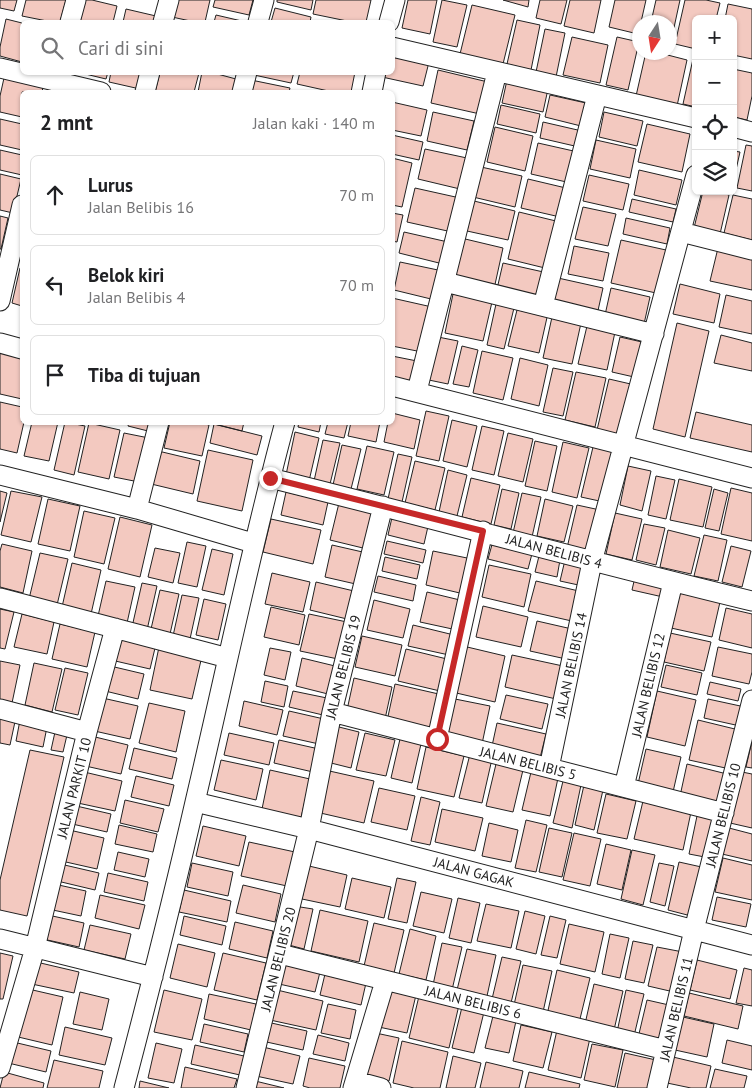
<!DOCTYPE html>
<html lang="id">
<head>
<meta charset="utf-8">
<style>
  body { margin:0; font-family:"PT Sans",sans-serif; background:#f6f6f6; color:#202124 }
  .controls { position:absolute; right:15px; top:15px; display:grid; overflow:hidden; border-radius:8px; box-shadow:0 1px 4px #0004 }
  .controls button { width:45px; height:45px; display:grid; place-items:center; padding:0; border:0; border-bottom:1px solid #e0e0e0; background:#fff; color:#202124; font:25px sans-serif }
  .compass { position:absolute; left:632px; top:15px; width:45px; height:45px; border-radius:50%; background:#fff; box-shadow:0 1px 4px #0004; rotate:192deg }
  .stop { position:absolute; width:15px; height:15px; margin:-11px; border:4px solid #c62828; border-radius:50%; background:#fff }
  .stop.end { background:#c62828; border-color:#fff; box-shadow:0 1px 5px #0008 }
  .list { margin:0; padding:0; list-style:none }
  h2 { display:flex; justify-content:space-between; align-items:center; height:65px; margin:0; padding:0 20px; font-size:21px }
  h2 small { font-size:16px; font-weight:400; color:#757577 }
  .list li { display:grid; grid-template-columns:32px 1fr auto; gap:15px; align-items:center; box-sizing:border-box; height:80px; margin:0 10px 10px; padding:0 10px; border:1px solid #e0e0e0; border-radius:8px }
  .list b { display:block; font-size:19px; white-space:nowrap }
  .list p { margin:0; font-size:16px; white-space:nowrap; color:#757577 }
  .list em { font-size:16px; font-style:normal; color:#757577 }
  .icon { flex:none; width:28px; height:28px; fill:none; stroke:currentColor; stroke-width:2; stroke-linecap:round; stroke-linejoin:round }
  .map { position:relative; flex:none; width:752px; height:1088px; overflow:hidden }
  .search { position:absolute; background:#fff; box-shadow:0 1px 4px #0004; left:20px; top:20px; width:375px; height:55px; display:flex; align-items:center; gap:12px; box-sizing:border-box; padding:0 18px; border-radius:8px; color:#757577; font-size:19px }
  .panel { position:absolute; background:#fff; box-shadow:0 1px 4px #0004; left:20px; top:90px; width:375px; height:335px; border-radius:8px }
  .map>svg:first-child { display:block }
</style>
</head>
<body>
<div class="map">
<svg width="752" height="1088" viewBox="0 0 752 1088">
  <rect width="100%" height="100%" fill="#fff"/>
  <path fill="#f3c9c0" stroke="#222" d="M 0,0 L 17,0 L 14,11 L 0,8 Z
    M 26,0 L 66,0 L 60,22 L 52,22 L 22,16 Z
    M 81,0 L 92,0 L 117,6 L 113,22 L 76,22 Z
    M 176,0 L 210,0 L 205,22 L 195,22 L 172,17 Z
    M 215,0 L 253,0 L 249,15 L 213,7 Z
    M 277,0 L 313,0 L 311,10 L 277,2 Z
    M 316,0 L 371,0 L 366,22 L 352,22 L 313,14 Z
    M 408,0 L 437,0 L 430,34 L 402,28 Z
    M 442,0 L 467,5 L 457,47 L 433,42 Z
    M 503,0 L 529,0 L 528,7 Z
    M 540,0 L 567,0 L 561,24 L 536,18 Z
    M 570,0 L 601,0 L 594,33 L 564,26 Z
    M 615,0 L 646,0 L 641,22 L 640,22 L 638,34 L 609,27 Z
    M 656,0 L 680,0 L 670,46 L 670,22 L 651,22 Z
    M 685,0 L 706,0 L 720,3 L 716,19 L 696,19 L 696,49 L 675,44 Z
    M 728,4 L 752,9 L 752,59 L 733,55 L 733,19 L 725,19 Z
    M 472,5 L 515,15 L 503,64 L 460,54 Z
    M 275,8 L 311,17 L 310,22 L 271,22 Z
    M 126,9 L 156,16 L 155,22 L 123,22 Z
    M 216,15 L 246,22 L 214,22 Z
    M 6,19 L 22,23 L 22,62 L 0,56 L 0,47 Z
    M 517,20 L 540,25 L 531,70 L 507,64 Z
    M 545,29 L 565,33 L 556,77 L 536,72 Z
    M 572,37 L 608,45 L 600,83 L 563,75 Z
    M 617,37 L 639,42 L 628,90 L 606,85 Z
    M 646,52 L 656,52 L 687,60 L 677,106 L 636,96 Z
    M 392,54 L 429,62 L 423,86 L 382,77 L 382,72 L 392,72 Z
    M 693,59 L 696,59 L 696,107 L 683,104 Z
    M 733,69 L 752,73 L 752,96 L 747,120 L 733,117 Z
    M 438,70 L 488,82 L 480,114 L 431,103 Z
    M 77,72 L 108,72 L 106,79 Z
    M 111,72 L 143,72 L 140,89 L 109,82 Z
    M 160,72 L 199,73 L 194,92 L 155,92 Z
    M 202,72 L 210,72 L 236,79 L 233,92 L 198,92 Z
    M 255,72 L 294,72 L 291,83 L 254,75 Z
    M 300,72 L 355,72 L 351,92 L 333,92 L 297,84 Z
    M 4,78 L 43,87 L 42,92 L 22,92 L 22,117 L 0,112 L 0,96 Z
    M 251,80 L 290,88 L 289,92 L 248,92 Z
    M 507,80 L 548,89 L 543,112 L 502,103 Z
    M 550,95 L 586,103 L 581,126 L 545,117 Z
    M 392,102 L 427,110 L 421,136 L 392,130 Z
    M 501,105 L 540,114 L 536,133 L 497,124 Z
    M 433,112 L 474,121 L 467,150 L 427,141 Z
    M 604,112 L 643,121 L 637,146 L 599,137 Z
    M 0,119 L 22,124 L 22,150 L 0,145 Z
    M 543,122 L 582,131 L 579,147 L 540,138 Z
    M 647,124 L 690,134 L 682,172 L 638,162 Z
    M 495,127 L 533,136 L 525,171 L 487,162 Z
    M 392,135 L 423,142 L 419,160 L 392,154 Z
    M 596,140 L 636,149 L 630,178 L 590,169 Z
    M 538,143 L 578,152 L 571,183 L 531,174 Z
    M 746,145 L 752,146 L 752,191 L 737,188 Z
    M 425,149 L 467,158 L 460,189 L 418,179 Z
    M 0,150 L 22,155 L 22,175 L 0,170 Z
    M 733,151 L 740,152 L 733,183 Z
    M 392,158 L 412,163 L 402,207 L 392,205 Z
    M 481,167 L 522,176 L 515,207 L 473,197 Z
    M 639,170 L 682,180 L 676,205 L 634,195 Z
    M 0,174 L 21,179 L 13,213 L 0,210 Z
    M 589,175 L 629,184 L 623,210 L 583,201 Z
    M 528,179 L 566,188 L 560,217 L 521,208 Z
    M 415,188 L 460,198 L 452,232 L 407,222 Z
    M 703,191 L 713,191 L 729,195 L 720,234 L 694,228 Z
    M 733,195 L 752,199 L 752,240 L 724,233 Z
    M 632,199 L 676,209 L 673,222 L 629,212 Z
    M 474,201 L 515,211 L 508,240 L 467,231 Z
    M 583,207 L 616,214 L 608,246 L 575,239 Z
    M 519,212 L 560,222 L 549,269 L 508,259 Z
    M 392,213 L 403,215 L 397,242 L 392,241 Z
    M 0,216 L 8,218 L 1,249 L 0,249 Z
    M 626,218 L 670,228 L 667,244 L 623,234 Z
    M 404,232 L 448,242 L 443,264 L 399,253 Z
    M 461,238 L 503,248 L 494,289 L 451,279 Z
    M 621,240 L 666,250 L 656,293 L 611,283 Z
    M 574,246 L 609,253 L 603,281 L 568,274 Z
    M 718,248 L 752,256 L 752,290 L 710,281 Z
    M 400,262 L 438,270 L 431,299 L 394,290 Z
    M 503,263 L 548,273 L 542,299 L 497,289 Z
    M 20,268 L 22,268 L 22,306 L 12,303 Z
    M 558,278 L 603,288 L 597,315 L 552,305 Z
    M 680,284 L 720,294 L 714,323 L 673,314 Z
    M 611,288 L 650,297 L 644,324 L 605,315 Z
    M 453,294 L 492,302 L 483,341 L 445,333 Z
    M 726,295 L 752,301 L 752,334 L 719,327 Z
    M 392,298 L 432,307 L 422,352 L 392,346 Z
    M 496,304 L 514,308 L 504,349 L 487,345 Z
    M 518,306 L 548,313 L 539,353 L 508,346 Z
    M 552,317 L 581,323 L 572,364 L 543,358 Z
    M 677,323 L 709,331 L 685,437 L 653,429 Z
    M 587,326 L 615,332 L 607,370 L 578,364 Z
    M 721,335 L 752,343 L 752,371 L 714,363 Z
    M 433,336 L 458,341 L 448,384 L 424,379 Z
    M 620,337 L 642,342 L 634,377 L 612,372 Z
    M 462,346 L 478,350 L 469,387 L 453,384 Z
    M 482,351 L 513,358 L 503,400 L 473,393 Z
    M 0,352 L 22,357 L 22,399 L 0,394 Z
    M 392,356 L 417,361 L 412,381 L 392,377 Z
    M 520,358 L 548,365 L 539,406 L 511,399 Z
    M 553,368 L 573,372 L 563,416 L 543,412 Z
    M 576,372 L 606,378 L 595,427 L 565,420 Z
    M 609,379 L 635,385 L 624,436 L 597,430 Z
    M 0,402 L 22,407 L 22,422 L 24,422 L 17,453 L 0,449 Z
    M 426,411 L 449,416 L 439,461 L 416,456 Z
    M 696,412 L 752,425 L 752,452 L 690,438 Z
    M 392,413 L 420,420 L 414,449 L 384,442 L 388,422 L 392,422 Z
    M 452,420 L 477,426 L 467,467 L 443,461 Z
    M 32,422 L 58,422 L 49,461 L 24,456 Z
    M 65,422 L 85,426 L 74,475 L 54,470 Z
    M 129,422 L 150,422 L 148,431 L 128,426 Z
    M 170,422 L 197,422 L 209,425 L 202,456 L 164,448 Z
    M 215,422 L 244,422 L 242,431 L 214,424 Z
    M 299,422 L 321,422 L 319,432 L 298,427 Z
    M 328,422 L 348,422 L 344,438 L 325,434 Z
    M 351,422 L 380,422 L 376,442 L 348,436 Z
    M 89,423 L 120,430 L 109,479 L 78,472 Z
    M 214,424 L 262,436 L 257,455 L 210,443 Z
    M 482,426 L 504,431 L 494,475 L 472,470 Z
    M 295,432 L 319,438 L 309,481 L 286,475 Z
    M 124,433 L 149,438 L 139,482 L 114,477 Z
    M 508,433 L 533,439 L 523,482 L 498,476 Z
    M 323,440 L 340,443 L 330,484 L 314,481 Z
    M 535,441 L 557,446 L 547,491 L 525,486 Z
    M 563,442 L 589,448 L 577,498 L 552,492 Z
    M 342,445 L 361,449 L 351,489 L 333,485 Z
    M 367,446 L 394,452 L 384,495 L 357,489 Z
    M 593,447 L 615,452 L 604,502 L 581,497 Z
    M 154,450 L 200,461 L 193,494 L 147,483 Z
    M 208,450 L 253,460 L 242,511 L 197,501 Z
    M 398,454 L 412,457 L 402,502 L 388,499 Z
    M 415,461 L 445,468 L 435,510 L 405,503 Z
    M 628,466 L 651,471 L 642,511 L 620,505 Z
    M 448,470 L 467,475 L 457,516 L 439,512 Z
    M 656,476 L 675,480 L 666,519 L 648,515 Z
    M 471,478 L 500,485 L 491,524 L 462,517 Z
    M 679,479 L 712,487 L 703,527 L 670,520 Z
    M 731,488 L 752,493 L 752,541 L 721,534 Z
    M 502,489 L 519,493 L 511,529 L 494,525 Z
    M 714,489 L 728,493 L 719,531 L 705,528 Z
    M 0,491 L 7,493 L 0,522 Z
    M 11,491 L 42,497 L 31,542 L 1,535 Z
    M 286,492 L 328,502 L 323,525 L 281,515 Z
    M 522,493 L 541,497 L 532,537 L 513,533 Z
    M 48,499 L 80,506 L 70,551 L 38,544 Z
    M 545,499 L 573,506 L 564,542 L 537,536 Z
    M 339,503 L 376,511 L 367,549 L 330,540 Z
    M 577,505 L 600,510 L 590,553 L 567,548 Z
    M 84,511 L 115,518 L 104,564 L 74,557 Z
    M 393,513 L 429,522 L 424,544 L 388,535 Z
    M 615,513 L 642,519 L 632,560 L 606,554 Z
    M 120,517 L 152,525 L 140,577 L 108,569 Z
    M 271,519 L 321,530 L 313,564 L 263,552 Z
    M 644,524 L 665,528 L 656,565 L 636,560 Z
    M 668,530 L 700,538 L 691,574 L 660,567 Z
    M 704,535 L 727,540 L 718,581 L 694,576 Z
    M 387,541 L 426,550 L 423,563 L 384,554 Z
    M 493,541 L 533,550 L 528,569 L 488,559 Z
    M 187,542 L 206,546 L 197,587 L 178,583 Z
    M 2,544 L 32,551 L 23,593 L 0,587 L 0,551 Z
    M 332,545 L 367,553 L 360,585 L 325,577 Z
    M 731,546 L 751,551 L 742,587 L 722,582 Z
    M 155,548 L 180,553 L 173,583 L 148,577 Z
    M 212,549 L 233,554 L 224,595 L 202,590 Z
    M 433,551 L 472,559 L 464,594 L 426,585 Z
    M 40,553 L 68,559 L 57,605 L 29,599 Z
    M 539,556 L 560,560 L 557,577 L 535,572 Z
    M 385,557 L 420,565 L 417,579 L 382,571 Z
    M 565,560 L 587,565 L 583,586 L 560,581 Z
    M 72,563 L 101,570 L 91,614 L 62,607 Z
    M 489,565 L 531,574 L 524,607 L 482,597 Z
    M 272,573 L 310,582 L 303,612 L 265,604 Z
    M 378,576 L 416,585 L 413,601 L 374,592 Z
    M 635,577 L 665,583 L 663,597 L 632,590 Z
    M 106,581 L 135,587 L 127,623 L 98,616 Z
    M 536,581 L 583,592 L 576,622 L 528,611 Z
    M 316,582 L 354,591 L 347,619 L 310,610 Z
    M 142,583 L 157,586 L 147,630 L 132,627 Z
    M 160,590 L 179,594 L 170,634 L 151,629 Z
    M 427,592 L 464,601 L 457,630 L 420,622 Z
    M 680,593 L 720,602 L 712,637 L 671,628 Z
    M 182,595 L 199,598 L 190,639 L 173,636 Z
    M 204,599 L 226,604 L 218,640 L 196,635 Z
    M 374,600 L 410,609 L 403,638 L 367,630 Z
    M 483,606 L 528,617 L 521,647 L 476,637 Z
    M 271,607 L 305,615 L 299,645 L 264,637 Z
    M 726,608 L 752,614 L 752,648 L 719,640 Z
    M 0,609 L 14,612 L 5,649 L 0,648 Z
    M 22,614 L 54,622 L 47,654 L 14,647 Z
    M 309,614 L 347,622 L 338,659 L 300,651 Z
    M 537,621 L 572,629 L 566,659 L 530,651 Z
    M 60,624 L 95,632 L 87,667 L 52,659 Z
    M 413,625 L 454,635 L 449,655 L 408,646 Z
    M 670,633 L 711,642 L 704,671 L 664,662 Z
    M 116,634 L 156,644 L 150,669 L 111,660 Z
    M 362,636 L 402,645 L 395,676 L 355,667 Z
    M 463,646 L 505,656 L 495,702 L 452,692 Z
    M 159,647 L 202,656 L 192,699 L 150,690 Z
    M 718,647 L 752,654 L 752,672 L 749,684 L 712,676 Z
    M 270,648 L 291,652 L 285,680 L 264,675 Z
    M 406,649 L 447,659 L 440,691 L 398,681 Z
    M 512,655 L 563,666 L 556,699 L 505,687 Z
    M 302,658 L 335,666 L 328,694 L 296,686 Z
    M 0,661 L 20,665 L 12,703 L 0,700 Z
    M 34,663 L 62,669 L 52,712 L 25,705 Z
    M 106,665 L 144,674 L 138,699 L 101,690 Z
    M 666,665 L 702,673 L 697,695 L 661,687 Z
    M 65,668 L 88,673 L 78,715 L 55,710 Z
    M 354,678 L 392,687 L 385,719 L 347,710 Z
    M 265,681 L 288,686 L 284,707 L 261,702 Z
    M 710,682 L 741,689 L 738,701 L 707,694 Z
    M 395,684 L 443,695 L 434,732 L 387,721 Z
    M 293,691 L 327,698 L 323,715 L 289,707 Z
    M 657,691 L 696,700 L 685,746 L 647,737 Z
    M 506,695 L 548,704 L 542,729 L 500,719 Z
    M 98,697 L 138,706 L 130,739 L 90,730 Z
    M 455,699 L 490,706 L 482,744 L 447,735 Z
    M 708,699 L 745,707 L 740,726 L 704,718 Z
    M 244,701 L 283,710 L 277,735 L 239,726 Z
    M 149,703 L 185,711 L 176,752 L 139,743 Z
    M 289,711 L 324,719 L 319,744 L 283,736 Z
    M 0,713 L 16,717 L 10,745 L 0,743 Z
    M 20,720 L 47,727 L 43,747 L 16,741 Z
    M 698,720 L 739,730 L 730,769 L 689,760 Z
    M 497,723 L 546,734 L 540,758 L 492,746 Z
    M 335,726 L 359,732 L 351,768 L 327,762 Z
    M 55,732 L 67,735 L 63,752 L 51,750 Z
    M 229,733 L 274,743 L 269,765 L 224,755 Z
    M 365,733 L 395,740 L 386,776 L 356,770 Z
    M 87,735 L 128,745 L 121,774 L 81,765 Z
    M 400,739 L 421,744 L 412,783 L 391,778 Z
    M 279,740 L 319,749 L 313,772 L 274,763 Z
    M 752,741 L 752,768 L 746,767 Z
    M 426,747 L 464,756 L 454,797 L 417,789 Z
    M 134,748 L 177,758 L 172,779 L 129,769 Z
    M 646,749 L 681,757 L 673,792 L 638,784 Z
    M 30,750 L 64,757 L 27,916 L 0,910 L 0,880 Z
    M 470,754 L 492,759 L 482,803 L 459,798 Z
    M 221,760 L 263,769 L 256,800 L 214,790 Z
    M 496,764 L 523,770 L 513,812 L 486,806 Z
    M 687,764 L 727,774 L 720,805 L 680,796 Z
    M 270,770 L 310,779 L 301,818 L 262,809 Z
    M 325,770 L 374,781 L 364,823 L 316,812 Z
    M 80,771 L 122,781 L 115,811 L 73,802 Z
    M 531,772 L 558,778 L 550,816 L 522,810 Z
    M 742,772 L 752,774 L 752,828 L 730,823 Z
    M 136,776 L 174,785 L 169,806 L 131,797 Z
    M 563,781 L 581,785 L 572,828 L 553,823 Z
    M 584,785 L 603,790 L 594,830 L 575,825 Z
    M 379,788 L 415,796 L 407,830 L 371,822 Z
    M 606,794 L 636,801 L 627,839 L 597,833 Z
    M 421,797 L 440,802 L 430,845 L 411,841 Z
    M 125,800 L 164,809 L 158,832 L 120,823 Z
    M 643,801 L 691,812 L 683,850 L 634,839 Z
    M 72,805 L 111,814 L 107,832 L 68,823 Z
    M 442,809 L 483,818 L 475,851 L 435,842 Z
    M 697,816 L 718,820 L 710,858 L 689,854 Z
    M 526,820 L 547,825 L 536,872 L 515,868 Z
    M 489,823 L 518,830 L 511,862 L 482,856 Z
    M 119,825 L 157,834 L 153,852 L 115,844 Z
    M 203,826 L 246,836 L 239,866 L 196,856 Z
    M 549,828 L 572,833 L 562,877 L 539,872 Z
    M 729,828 L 752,834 L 752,861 L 722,854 Z
    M 65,829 L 104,838 L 97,869 L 57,860 Z
    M 574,833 L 601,839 L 590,886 L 563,880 Z
    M 249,842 L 295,852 L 287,886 L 241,876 Z
    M 606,844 L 631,850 L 622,890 L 597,884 Z
    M 632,850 L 655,855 L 643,905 L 621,899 Z
    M 118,852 L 149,859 L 145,877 L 114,870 Z
    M 723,858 L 752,865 L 752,900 L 715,892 Z
    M 679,862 L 706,868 L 695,917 L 668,910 Z
    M 56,863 L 99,873 L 95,890 L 53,880 Z
    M 192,863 L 233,872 L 228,896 L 187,887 Z
    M 659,863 L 674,866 L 665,906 L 650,902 Z
    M 309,866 L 347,875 L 340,907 L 302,899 Z
    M 108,873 L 148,882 L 144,901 L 104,892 Z
    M 352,878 L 391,887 L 384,918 L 345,909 Z
    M 397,878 L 416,882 L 407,923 L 388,919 Z
    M 54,884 L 86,891 L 81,916 L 48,909 Z
    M 243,885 L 281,894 L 275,922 L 236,913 Z
    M 184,890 L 231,901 L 227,922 L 179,912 Z
    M 421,892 L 452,899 L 444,933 L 413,926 Z
    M 100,895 L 145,905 L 139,929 L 95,918 Z
    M 717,897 L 751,904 L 746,927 L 712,920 Z
    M 458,898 L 480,903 L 471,943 L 449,938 Z
    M 486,904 L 519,911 L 511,948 L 477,941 Z
    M 294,906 L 313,909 L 304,949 L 285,944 Z
    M 320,910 L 368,921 L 359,962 L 311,951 Z
    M 525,911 L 545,916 L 536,954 L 516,949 Z
    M 48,915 L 84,923 L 79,947 L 43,939 Z
    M 184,916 L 226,926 L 222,945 L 180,935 Z
    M 550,916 L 566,920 L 557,958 L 541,955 Z
    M 235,922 L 273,931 L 267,958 L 229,949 Z
    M 374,923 L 404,930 L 394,973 L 364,966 Z
    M 569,924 L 604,932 L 595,972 L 560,964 Z
    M 90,925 L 131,934 L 125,959 L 84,950 Z
    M 410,929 L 436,936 L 426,980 L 399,974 Z
    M 610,934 L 629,938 L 620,978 L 602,974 Z
    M 633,941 L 653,945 L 644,983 L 625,979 Z
    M 442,943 L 462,947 L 452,990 L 433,985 Z
    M 178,944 L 215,953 L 207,987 L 170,978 Z
    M 657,947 L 683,952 L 674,992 L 648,986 Z
    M 467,949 L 496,955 L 487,996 L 457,990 Z
    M 0,953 L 13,956 L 3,999 L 0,999 Z
    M 223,953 L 266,963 L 257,1000 L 214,990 Z
    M 502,957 L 521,961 L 511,1003 L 492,999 Z
    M 697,960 L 737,970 L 730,999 L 690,990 Z
    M 32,961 L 79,972 L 74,993 L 27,983 Z
    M 283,964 L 320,972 L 315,992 L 279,984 Z
    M 523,965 L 552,971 L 543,1012 L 514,1005 Z
    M 744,968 L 752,970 L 752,1006 L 736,1003 Z
    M 557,970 L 590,978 L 579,1023 L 547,1015 Z
    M 325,974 L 366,983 L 361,1005 L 320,995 Z
    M 594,984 L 623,991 L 614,1030 L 585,1024 Z
    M 384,987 L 416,995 L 407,1033 L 374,1026 Z
    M 24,988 L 63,997 L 52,1045 L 14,1036 Z
    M 164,990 L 202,999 L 192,1040 L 154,1032 Z
    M 277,990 L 323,1001 L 316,1030 L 270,1020 Z
    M 626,990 L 644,994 L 634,1036 L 617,1032 Z
    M 80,992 L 109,999 L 102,1030 L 73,1024 Z
    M 689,993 L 743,1006 L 738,1029 L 684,1016 Z
    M 209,994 L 256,1004 L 251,1030 L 204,1019 Z
    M 419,996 L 459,1005 L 449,1048 L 409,1038 Z
    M 647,1000 L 669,1005 L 661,1043 L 638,1038 Z
    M 328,1004 L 356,1010 L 350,1039 L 321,1033 Z
    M 462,1007 L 484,1012 L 474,1053 L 452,1048 Z
    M 493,1016 L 516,1021 L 509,1053 L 485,1048 Z
    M 683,1017 L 714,1024 L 707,1057 L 675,1050 Z
    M 267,1022 L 307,1031 L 303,1050 L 262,1041 Z
    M 204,1024 L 248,1034 L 244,1052 L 200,1042 Z
    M 521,1025 L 552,1032 L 543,1068 L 513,1061 Z
    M 65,1027 L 112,1038 L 105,1065 L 59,1055 Z
    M 557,1030 L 590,1038 L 581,1078 L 548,1070 Z
    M 371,1032 L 399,1038 L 389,1081 L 362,1075 Z
    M 318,1035 L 349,1043 L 345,1061 L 313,1054 Z
    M 727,1040 L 752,1046 L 752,1070 L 722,1063 Z
    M 9,1041 L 51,1051 L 46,1072 L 4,1062 Z
    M 402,1041 L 448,1052 L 440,1088 L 414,1088 L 393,1083 Z
    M 156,1043 L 182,1049 L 174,1083 L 148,1078 Z
    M 592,1044 L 623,1050 L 615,1087 L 584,1080 Z
    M 195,1045 L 244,1056 L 240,1075 L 191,1064 Z
    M 263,1047 L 300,1056 L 293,1084 L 256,1076 Z
    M 625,1053 L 656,1060 L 649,1088 L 617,1088 Z
    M 453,1056 L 481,1063 L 475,1088 L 446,1088 Z
    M 673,1057 L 711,1066 L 706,1088 L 691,1088 L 667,1083 Z
    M 309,1058 L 345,1066 L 340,1088 L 310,1088 L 303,1086 Z
    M 54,1060 L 103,1071 L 99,1088 L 47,1088 Z
    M 486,1062 L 523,1071 L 519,1088 L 480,1088 Z
    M 185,1067 L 237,1079 L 234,1088 L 181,1088 Z
    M 715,1069 L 747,1076 L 744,1088 L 710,1088 Z
    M 4,1072 L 44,1083 L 43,1088 L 0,1088 Z
    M 529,1072 L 580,1084 L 579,1088 L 525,1088 Z
    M 251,1080 L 284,1088 L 249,1088 Z
    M 140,1081 L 169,1088 L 139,1088 Z"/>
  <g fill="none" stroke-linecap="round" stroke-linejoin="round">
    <g stroke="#222" stroke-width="21">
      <path id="street" d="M 70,22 L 76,0
        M 163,22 L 169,0
        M 258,22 L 264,0
        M 389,22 L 395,0
        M 392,47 L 696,118
        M 0,68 L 101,92
        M 145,92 L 150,72
        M 242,92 L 247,72
        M 372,92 L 376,72
        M 733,127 L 752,132
        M 681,232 L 752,250
        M 445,282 L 654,334
        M 0,301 L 22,205
        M 543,306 L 597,95
        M 0,343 L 22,349
        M 392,386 L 752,478
        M 417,391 L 497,72
        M 0,475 L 137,509 L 253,543
        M 270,478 C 431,518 591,562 752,601
        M 137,509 L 159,422
        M 0,598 L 228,658
        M 0,709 L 87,732
        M 332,712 L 724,813
        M 437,739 L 483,531
        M 549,768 L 592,562 L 696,175
        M 624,787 L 673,582
        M 195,802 L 309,829 L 752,945
        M 0,939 L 153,977
        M 280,954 L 666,1050
        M 0,1068 L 35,948 L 87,732 L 115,628
        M 355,1081 L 381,1088
        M 124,1088 C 149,993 173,898 195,802 C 225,675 251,548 285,422
        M 246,1088 L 309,829 L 332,712 L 383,506
        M 353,1088 L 385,981
        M 657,1088 L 694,930 L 752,700"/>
    </g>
    <use href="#street" stroke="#fff" stroke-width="19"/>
  </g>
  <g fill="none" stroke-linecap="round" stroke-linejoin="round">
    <path stroke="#c62828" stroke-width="6" d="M 270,478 L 483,531 L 437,739"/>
  </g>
  <g text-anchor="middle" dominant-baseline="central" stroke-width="4" stroke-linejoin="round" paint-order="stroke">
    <g font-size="14" fill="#222" stroke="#fff">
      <text transform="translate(554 551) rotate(15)">JALAN BELIBIS 4</text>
      <text transform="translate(571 665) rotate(-78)">JALAN BELIBIS 14</text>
      <text transform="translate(343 667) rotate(-76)">JALAN BELIBIS 19</text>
      <text transform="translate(648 685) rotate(-77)">JALAN BELIBIS 12</text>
      <text transform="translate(528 763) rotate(14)">JALAN BELIBIS 5</text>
      <text transform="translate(74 788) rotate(-76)">JALAN PARKIT 10</text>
      <text transform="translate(723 815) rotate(-76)">JALAN BELIBIS 10</text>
      <text transform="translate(474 872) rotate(15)">JALAN GAGAK</text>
      <text transform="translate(278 959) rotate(-76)">JALAN BELIBIS 20</text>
      <text transform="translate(473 1002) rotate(14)">JALAN BELIBIS 6</text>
      <text transform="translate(676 1009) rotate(-77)">JALAN BELIBIS 11</text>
    </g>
  </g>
</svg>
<div class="controls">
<button>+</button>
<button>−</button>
<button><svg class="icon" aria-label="locate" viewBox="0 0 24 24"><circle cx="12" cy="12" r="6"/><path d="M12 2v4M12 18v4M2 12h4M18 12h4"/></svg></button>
<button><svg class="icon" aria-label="layers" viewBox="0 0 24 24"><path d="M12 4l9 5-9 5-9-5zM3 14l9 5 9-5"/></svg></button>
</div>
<svg class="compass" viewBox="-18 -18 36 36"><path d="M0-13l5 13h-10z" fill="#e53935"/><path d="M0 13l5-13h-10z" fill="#757577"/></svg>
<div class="stop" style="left:437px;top:739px"></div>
<div class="stop end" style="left:270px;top:478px"></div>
<div class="search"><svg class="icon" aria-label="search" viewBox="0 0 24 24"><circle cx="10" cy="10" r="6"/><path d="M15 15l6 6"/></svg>Cari di sini</div>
<section class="panel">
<h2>2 mnt<small>Jalan kaki · 140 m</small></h2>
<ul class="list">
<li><svg class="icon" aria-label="ahead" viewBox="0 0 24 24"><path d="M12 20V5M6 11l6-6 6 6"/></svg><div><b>Lurus</b><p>Jalan Belibis 16</p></div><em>70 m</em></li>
<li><svg class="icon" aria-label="left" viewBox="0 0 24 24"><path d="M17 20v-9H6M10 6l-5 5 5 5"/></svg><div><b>Belok kiri</b><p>Jalan Belibis 4</p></div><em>70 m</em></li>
<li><svg class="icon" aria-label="arrive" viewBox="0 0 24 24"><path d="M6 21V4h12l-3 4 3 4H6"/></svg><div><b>Tiba di tujuan</b></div></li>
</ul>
</section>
</div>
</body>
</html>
